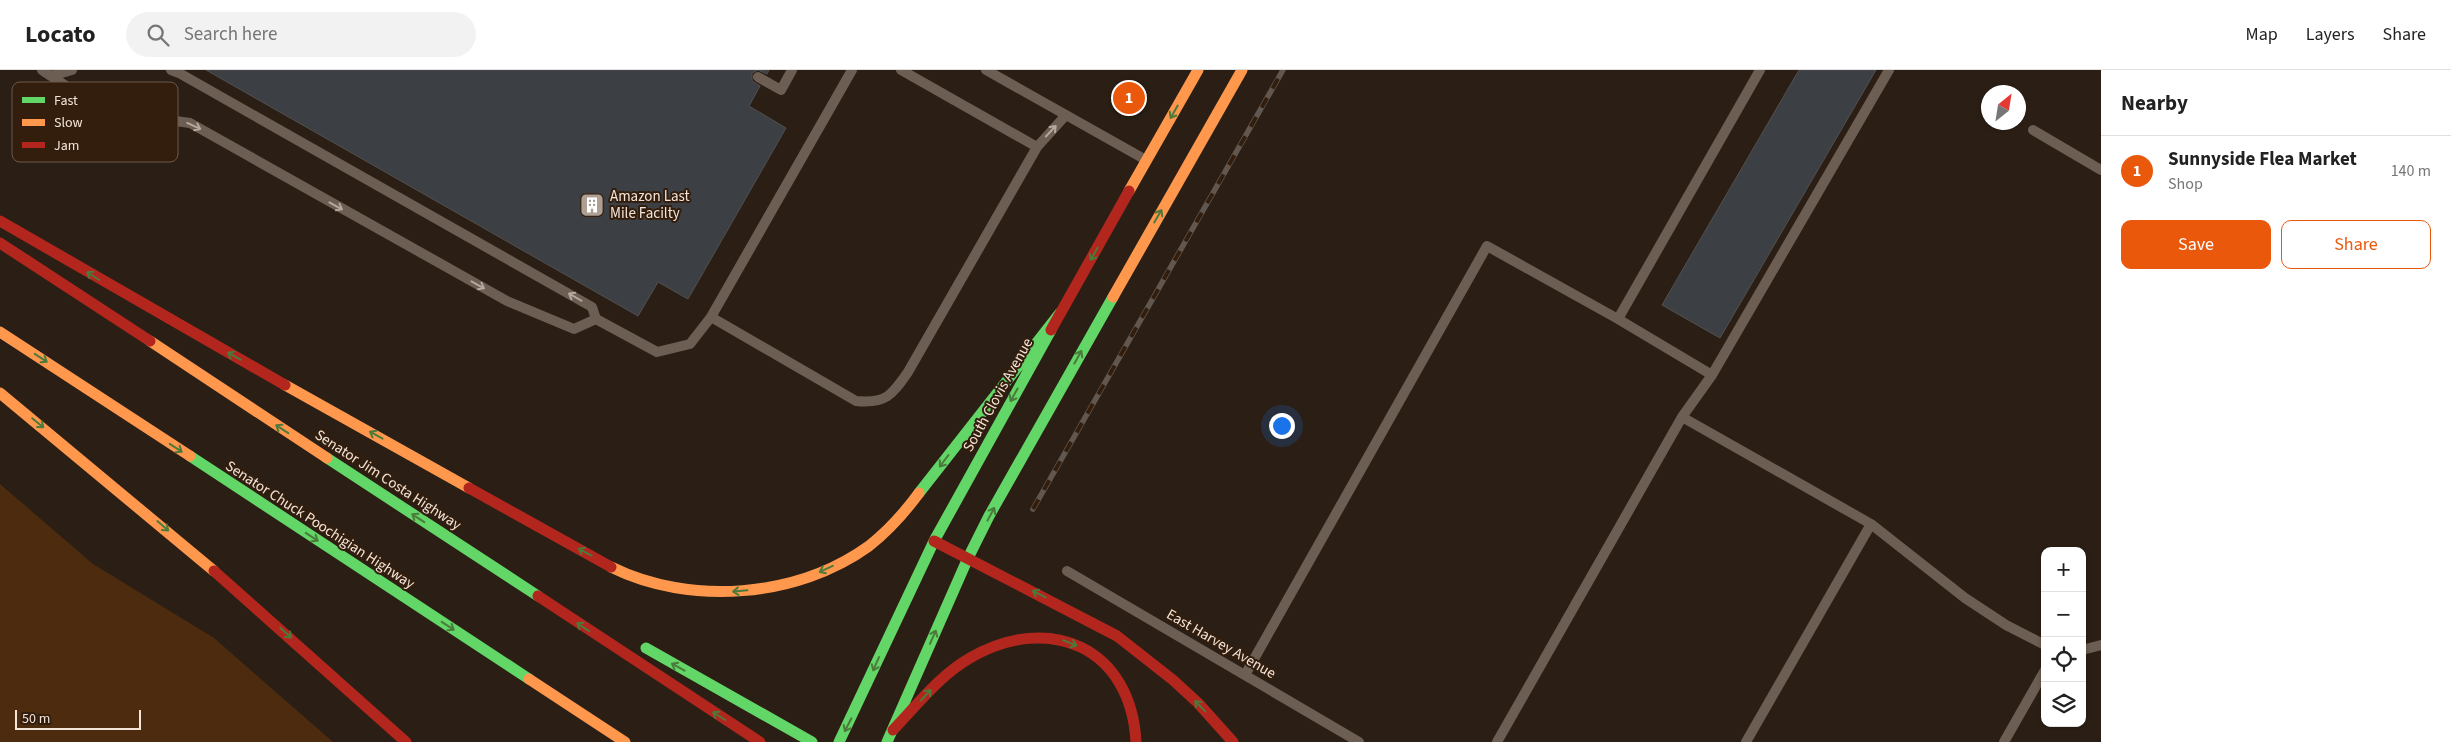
<!DOCTYPE html>
<html lang="en">
<head>
<meta charset="utf-8">
<style>
  body { margin:0; font-family:"Source Sans 3",sans-serif; background:#f2f2f2; color:#222 }
  .controls { position:absolute; right:15px; bottom:15px; display:grid; overflow:hidden; border-radius:10px; box-shadow:0 1px 4px #0004 }
  .controls button { width:45px; height:45px; display:grid; place-items:center; padding:0; border:0; border-bottom:1px solid #e0e0e0; background:#fff; color:#222; font:25px sans-serif }
  .compass { position:absolute; left:1981px; top:15px; width:45px; height:45px; border-radius:50%; background:#fff; box-shadow:0 1px 4px #0004; rotate:30deg }
  .scale { position:absolute; left:15px; bottom:12px; width:126px; box-sizing:border-box; padding-left:5px; border:2px solid #f3e4d9; border-top:0; font-size:14px; line-height:18px; white-space:nowrap; color:#f3e4d9; -webkit-text-stroke:4px #331e0d; paint-order:stroke }
  .you { position:absolute; left:1281px; top:355px; width:18px; height:18px; margin:-12px; border:4px solid #fff; border-radius:50%; background:#1a73e8; box-shadow:0 0 0 8px #1a73e833 }
  .badge { display:grid; place-items:center; width:32px; height:32px; border-radius:50%; background:#ea580c; color:#fff; font-size:16px; font-weight:700 }
  .pin { position:absolute; translate:-50% -50%; border:2px solid #fff; box-shadow:0 1px 5px #0006 }
  .list { margin:0; padding:0; list-style:none }
  h2 { display:flex; justify-content:space-between; align-items:center; height:65px; margin:0; padding:0 20px; font-size:21px }
  h2 small { font-size:16px; font-weight:400; color:#767676 }
  .list li { display:grid; grid-template-columns:32px 1fr auto; gap:15px; align-items:center; box-sizing:border-box; height:70px; padding:0 20px; border-top:1px solid #e0e0e0 }
  .list b { display:block; font-size:19px; white-space:nowrap }
  .list p { margin:0; font-size:16px; white-space:nowrap; color:#767676 }
  .list em { font-size:16px; font-style:normal; color:#767676 }
  .actions { display:flex; gap:10px; padding:15px 20px }
  .actions a { flex:1; padding:11px 0; border:1px solid #ea580c; border-radius:10px; text-align:center; font-size:18px; color:#ea580c }
  .actions .main { background:#ea580c; color:#fff }
  .icon { flex:none; width:28px; height:28px; fill:none; stroke:currentColor; stroke-width:2; stroke-linecap:round; stroke-linejoin:round }
  .map { position:relative; flex:none; width:2101px; height:672px; overflow:hidden }
  header { display:flex; align-items:center; gap:30px; box-sizing:border-box; height:70px; padding:0 25px; background:#fff; border-bottom:1px solid #e0e0e0 }
  header strong { font-size:24px }
  nav { display:flex; gap:28px; margin-inline-start:auto; font-size:18px }
  .search { width:350px; height:45px; background:#f2f2f2; display:flex; align-items:center; gap:12px; box-sizing:border-box; padding:0 18px; border-radius:28px; color:#767676; font-size:19px }
  main { display:flex }
  aside { flex:1; background:#fff }
  .map>svg:first-child { display:block }
</style>
</head>
<body>
<header>
<strong>Locato</strong>
<div class="search"><svg class="icon" aria-label="search" viewBox="0 0 24 24"><circle cx="10" cy="10" r="6"/><path d="M15 15l6 6"/></svg>Search here</div>
<nav><a>Map</a><a>Layers</a><a>Share</a></nav>
</header>
<main>
<div class="map">
<svg width="2101" height="672" viewBox="0 0 2101 672">
  <rect width="100%" height="100%" fill="#2b1f15"/>
  <path fill="#4c2b0e" d="M 0,414 L 93,494 L 214,568 L 333,672 L 0,672 Z"/>
  <path fill="#3c3f43" stroke="#525050" d="M 206,0 L 769,0 L 767,4 L 758,0 L 752,3 L 752,11 L 760,16 L 749,36 L 786,58 L 688,229 L 658,212 L 638,246 Z
    M 1799,0 L 1876,0 L 1720,268 L 1662,235 Z"/>
  <g fill="none" stroke-linecap="round" stroke-linejoin="round">
    <path stroke="#6c5e52" stroke-width="10" d="M 42,0 L 84,28 L 153,48 L 190,53 L 507,231 L 574,259 L 596,249 L 592,237 L 179,3 L 171,0
      M 852,0 L 711,247 L 856,331 C 886,334 892,325 908,302 L 1037,77 L 901,0
      M 986,0 L 1146,90
      M 1760,0 L 1618,249 L 1712,305 L 1889,0
      M 51,6 L 72,0
      M 758,7 L 781,20 L 792,0
      M 2033,60 L 2101,100
      M 1037,77 L 1066,45
      M 596,249 L 657,282 L 690,274 L 711,247
      M 1712,305 L 1682,347 L 1871,454 L 1965,528 L 2006,555 L 2045,575
      M 1067,501 L 1359,672
      M 2082,580 L 2101,575
      M 1245,605 L 1487,176 L 1618,249
      M 1497,672 L 1682,347
      M 1746,672 L 1871,454
      M 2004,672 L 2045,600"/>
    <path stroke="#63d668" stroke-width="11" d="M 190,386 L 529,609
      M 327,388 L 538,526
      M 919,423 L 1060,243
      M 646,578 L 812,672
      M 839,672 L 934,471 L 1051,260
      M 887,672 L 968,488 L 989,446 L 1113,227"/>
    <path stroke="#ff974d" stroke-width="11" d="M 1129,121 L 1198,0
      M 1113,227 L 1242,0
      M 0,262 L 190,386
      M 150,271 L 327,388
      M 285,315 L 469,418
      M 0,323 L 214,501
      M 611,497 C 690,536 797,528 869,476 C 888,461 905,442 919,423
      M 529,609 L 625,672"/>
    <path stroke="#b3261e" stroke-width="11" d="M 0,151 L 285,315
      M 0,173 L 150,271
      M 1051,260 L 1129,121
      M 469,418 L 611,497
      M 934,471 L 1117,566 L 1173,610 L 1198,633 L 1233,672
      M 214,501 L 406,672
      M 538,526 L 760,672
      M 893,660 C 917,635 940,605 970,588 C 1049,542 1131,577 1136,672"/>
    <g stroke="#62574e" stroke-width="5.5">
      <path id="rail" d="M 1033,439 L 1283,0"/>
    </g>
    <use href="#rail" stroke="#331e0d" stroke-width="4" stroke-dasharray="11" stroke-linecap="butt"/>
  </g>
  <defs><path id="oneway-shaft" d="M-6 0H5M1.5-3L5.5 0L1.5 3" fill="none" stroke-width="1.6" stroke-linecap="round" stroke-linejoin="round" transform="scale(1.25)"/></defs>
  <g stroke="#4b7a3a">
    <use href="#oneway-shaft" transform="translate(1174 42) rotate(120)"/>
    <use href="#oneway-shaft" transform="translate(1158 146) rotate(-60)"/>
    <use href="#oneway-shaft" transform="translate(1094 184) rotate(120)"/>
    <use href="#oneway-shaft" transform="translate(93 206) rotate(-148)"/>
    <use href="#oneway-shaft" transform="translate(234 286) rotate(-151)"/>
    <use href="#oneway-shaft" transform="translate(1078 287) rotate(-61)"/>
    <use href="#oneway-shaft" transform="translate(41 288) rotate(33)"/>
    <use href="#oneway-shaft" transform="translate(1014 325) rotate(119)"/>
    <use href="#oneway-shaft" transform="translate(38 353) rotate(39)"/>
    <use href="#oneway-shaft" transform="translate(282 359) rotate(-147)"/>
    <use href="#oneway-shaft" transform="translate(376 365) rotate(-151)"/>
    <use href="#oneway-shaft" transform="translate(176 378) rotate(33)"/>
    <use href="#oneway-shaft" transform="translate(944 391) rotate(127)"/>
    <use href="#oneway-shaft" transform="translate(991 444) rotate(-62)"/>
    <use href="#oneway-shaft" transform="translate(418 448) rotate(-147)"/>
    <use href="#oneway-shaft" transform="translate(163 456) rotate(41)"/>
    <use href="#oneway-shaft" transform="translate(312 467) rotate(33)"/>
    <use href="#oneway-shaft" transform="translate(585 482) rotate(-152)"/>
    <use href="#oneway-shaft" transform="translate(826 499) rotate(155)"/>
    <use href="#oneway-shaft" transform="translate(740 521) rotate(175)"/>
    <use href="#oneway-shaft" transform="translate(1039 524) rotate(-153)"/>
    <use href="#oneway-shaft" transform="translate(448 556) rotate(33)"/>
    <use href="#oneway-shaft" transform="translate(583 557) rotate(-147)"/>
    <use href="#oneway-shaft" transform="translate(286 563) rotate(41)"/>
    <use href="#oneway-shaft" transform="translate(933 567) rotate(-66)"/>
    <use href="#oneway-shaft" transform="translate(1070 573) rotate(22)"/>
    <use href="#oneway-shaft" transform="translate(876 594) rotate(114)"/>
    <use href="#oneway-shaft" transform="translate(678 597) rotate(-151)"/>
    <use href="#oneway-shaft" transform="translate(926 625) rotate(-47)"/>
    <use href="#oneway-shaft" transform="translate(1200 636) rotate(-134)"/>
    <use href="#oneway-shaft" transform="translate(719 646) rotate(-148)"/>
    <use href="#oneway-shaft" transform="translate(848 655) rotate(117)"/>
  </g>
  <g stroke="#b6a89c">
    <use href="#oneway-shaft" transform="translate(194 56) rotate(25)"/>
    <use href="#oneway-shaft" transform="translate(1051 61) rotate(-47)"/>
    <use href="#oneway-shaft" transform="translate(336 136) rotate(29)"/>
    <use href="#oneway-shaft" transform="translate(478 215) rotate(29)"/>
    <use href="#oneway-shaft" transform="translate(575 227) rotate(-150)"/>
  </g>
  <defs>
    <g id="building-square" transform="scale(1.25)"><rect x="-9" y="-9" width="18" height="18" rx="4" fill="#ad9f94" stroke="#331e0d"/><path d="M-4-6H4V6H1V3H-1V6H-4ZM-2.5-4.3h1.7v1.8h-1.7ZM.8-4.3h1.7v1.8H.8ZM-2.5-1h1.7V.8h-1.7ZM.8-1h1.7V.8H.8Z" fill="#fff"/></g>
  </defs>
  <g fill-rule="evenodd">
    <use href="#building-square" x="592" y="135"/>
  </g>
  <g text-anchor="middle" dominant-baseline="central" stroke-width="4" stroke-linejoin="round" paint-order="stroke">
    <g font-size="15" fill="#f3e4d9" stroke="#331e0d" text-anchor="start">
      <text x="610" y="126">Amazon Last<tspan x="610" dy="17">Mile Facilty</tspan></text>
    </g>
    <g font-size="15" fill="#f3e4d9" stroke="#331e0d">
      <text transform="translate(998 325) rotate(-61)">South Clovis Avenue</text>
      <text transform="translate(388 410) rotate(33)">Senator Jim Costa Highway</text>
      <text transform="translate(320 455) rotate(33)">Senator Chuck Poochigian Highway</text>
      <text transform="translate(1221 574) rotate(30)">East Harvey Avenue</text>
    </g>
  </g>
  <rect x="12" y="12" width="166" height="80" rx="8" fill="#331e0d" stroke="#6d594a" stroke-width="1"/>
  <rect x="22" y="27" width="23" height="6" fill="#63d668"/>
  <rect x="22" y="49" width="23" height="7" fill="#ff974d"/>
  <rect x="22" y="72" width="23" height="6" fill="#b3261e"/>
  <g font-size="14" fill="#f3e4d9">
    <text x="54" y="35">Fast</text>
    <text x="54" y="57">Slow</text>
    <text x="54" y="80">Jam</text>
  </g>
</svg>
<div class="controls">
<button>+</button>
<button>−</button>
<button><svg class="icon" aria-label="locate" viewBox="0 0 24 24"><circle cx="12" cy="12" r="6"/><path d="M12 2v4M12 18v4M2 12h4M18 12h4"/></svg></button>
<button><svg class="icon" aria-label="layers" viewBox="0 0 24 24"><path d="M12 4l9 5-9 5-9-5zM3 14l9 5 9-5"/></svg></button>
</div>
<svg class="compass" viewBox="-18 -18 36 36"><path d="M0-13l5 13h-10z" fill="#e53935"/><path d="M0 13l5-13h-10z" fill="#767676"/></svg>
<div class="scale">50 m</div>
<div class="you"></div>
<div class="pin badge" style="left:1129px;top:28px">1</div>
</div>
<aside>
<h2>Nearby<small></small></h2>
<ul class="list">
<li><span class="badge">1</span><div><b>Sunnyside Flea Market</b><p>Shop</p></div><em>140 m</em></li>
</ul>
<div class="actions"><a class="main">Save</a><a>Share</a></div>
</aside>
</main>
</body>
</html>
